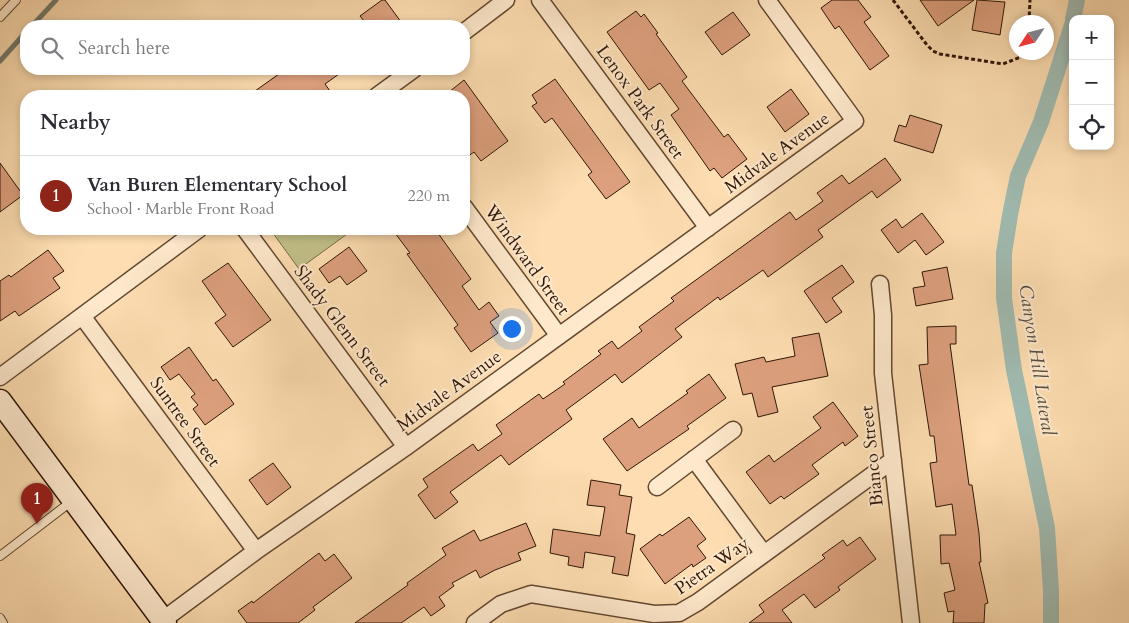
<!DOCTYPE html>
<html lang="en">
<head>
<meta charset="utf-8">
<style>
  body { margin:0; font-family:Cardo,serif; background:#f7f7f7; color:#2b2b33 }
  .controls { position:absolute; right:15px; top:15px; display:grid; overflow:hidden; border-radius:10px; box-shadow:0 2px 8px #0003 }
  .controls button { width:45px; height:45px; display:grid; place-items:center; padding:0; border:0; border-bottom:1px solid #e1e1e2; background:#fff; color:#2b2b33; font:25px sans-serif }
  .compass { position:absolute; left:1009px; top:15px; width:45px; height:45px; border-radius:50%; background:#fff; box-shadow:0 2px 8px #0003; rotate:234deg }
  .you { position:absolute; left:511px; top:328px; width:18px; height:18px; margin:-12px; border:4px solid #fff; border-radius:50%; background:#1a73e8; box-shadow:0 0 0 8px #1a73e833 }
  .badge { display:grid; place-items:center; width:32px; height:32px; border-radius:50%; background:#8f2418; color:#fff; font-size:16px; font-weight:700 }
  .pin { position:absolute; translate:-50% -41px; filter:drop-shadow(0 1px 2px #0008) }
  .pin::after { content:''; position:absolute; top:26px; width:18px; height:15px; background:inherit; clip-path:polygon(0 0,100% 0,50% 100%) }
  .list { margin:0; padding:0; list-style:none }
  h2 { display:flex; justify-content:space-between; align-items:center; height:65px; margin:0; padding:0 20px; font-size:21px }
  h2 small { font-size:16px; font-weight:400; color:#7c7c81 }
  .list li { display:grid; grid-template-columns:32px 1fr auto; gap:15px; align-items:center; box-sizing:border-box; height:80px; padding:0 20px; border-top:1px solid #e1e1e2 }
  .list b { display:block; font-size:19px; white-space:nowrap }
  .list p { margin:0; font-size:16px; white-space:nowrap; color:#7c7c81 }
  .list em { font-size:16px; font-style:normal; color:#7c7c81 }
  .icon { flex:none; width:28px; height:28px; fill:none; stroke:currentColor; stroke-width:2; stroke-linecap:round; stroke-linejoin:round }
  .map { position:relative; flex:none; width:1129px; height:623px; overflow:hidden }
  .search { position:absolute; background:#fff; box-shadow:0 2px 8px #0003; left:20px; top:20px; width:450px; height:55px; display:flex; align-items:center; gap:12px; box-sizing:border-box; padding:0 18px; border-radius:20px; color:#7c7c81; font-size:19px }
  .panel { position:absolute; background:#fff; box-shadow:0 2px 8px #0003; left:20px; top:90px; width:450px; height:145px; border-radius:20px }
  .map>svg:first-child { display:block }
</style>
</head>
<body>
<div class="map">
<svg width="1129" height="623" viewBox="0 0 1129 623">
  <rect width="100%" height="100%" fill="#fdddb1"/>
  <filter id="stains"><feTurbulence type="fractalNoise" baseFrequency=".004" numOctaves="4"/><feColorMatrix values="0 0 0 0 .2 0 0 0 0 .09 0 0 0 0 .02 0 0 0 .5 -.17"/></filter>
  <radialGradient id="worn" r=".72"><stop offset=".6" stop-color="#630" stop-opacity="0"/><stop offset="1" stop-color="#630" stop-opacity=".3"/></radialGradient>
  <path fill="#c2c089" stroke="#796b48" d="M 270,229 L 354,229 L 299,269 Z"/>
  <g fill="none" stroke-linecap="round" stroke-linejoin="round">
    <path stroke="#73796d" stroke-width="5" d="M 32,26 L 56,0
      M 0,61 L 26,32"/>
    <path stroke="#a0bbb1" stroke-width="16" d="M 1073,19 L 1077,0
      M 1051,623 L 1051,591 L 1047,528 L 1014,370 L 1004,298 L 1004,253 L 1010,215 L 1018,176 L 1041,122 L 1073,22"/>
  </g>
  <path fill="#dda07e" stroke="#301606" d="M 382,0 L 385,0 L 404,26 L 368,26 L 360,16 Z
    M 832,0 L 858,0 L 871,17 L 864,22 L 889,56 L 870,70 L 839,26 L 835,29 L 821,8 Z
    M 920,0 L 974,0 L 938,26 Z
    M 977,0 L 1005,2 L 1000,35 L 972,30 Z
    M 636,11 L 641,17 L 644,14 L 658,33 L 656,34 L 687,77 L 682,81 L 724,137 L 728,134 L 747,159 L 722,178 L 714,168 L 710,171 L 671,115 L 679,109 L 660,83 L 649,90 L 607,32 Z
    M 733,12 L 750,35 L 722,55 L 705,32 Z
    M 286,69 L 346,69 L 325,84 L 330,91 L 323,96 L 248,96 Z
    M 555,79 L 630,182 L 606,199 L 588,175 L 592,172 L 552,118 L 545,123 L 532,106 L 537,103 L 532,95 Z
    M 464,80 L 508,141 L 481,161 L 474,152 L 464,159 L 464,96 L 444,96 Z
    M 791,89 L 809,114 L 785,132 L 767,107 Z
    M 910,115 L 942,125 L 933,153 L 894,141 L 899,125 L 906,127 Z
    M 885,158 L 901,180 L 877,198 L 872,191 L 818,230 L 823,237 L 768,277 L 763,270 L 720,300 L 718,297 L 675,329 L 682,337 L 622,383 L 615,374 L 566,410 L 572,419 L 509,465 L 501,455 L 450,492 L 458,502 L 435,519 L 418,495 L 428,487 L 423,479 L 473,444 L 478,451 L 502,434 L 496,425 L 539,394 L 543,399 L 565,384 L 563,382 L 601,354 L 598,351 L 612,341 L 618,349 L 642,331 L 639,327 L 674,301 L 671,298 L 790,212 L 796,220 L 823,201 L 817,193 L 842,175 L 849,184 Z
    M 0,163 L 23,195 L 0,212 Z
    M 922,213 L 944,242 L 926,255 L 915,240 L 898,253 L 881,230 L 896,219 L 902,228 Z
    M 392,229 L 435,229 L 471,279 L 462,286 L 479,310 L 489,302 L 499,316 L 490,322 L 498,333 L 471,352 L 454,328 L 458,325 L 407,254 L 410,253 Z
    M 349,247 L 367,271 L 347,285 L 340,276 L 329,283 L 319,269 Z
    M 48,250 L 64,271 L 53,278 L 60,288 L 19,316 L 15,311 L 0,321 L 0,281 L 9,275 L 11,277 Z
    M 228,263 L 271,320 L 233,347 L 215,323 L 226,315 L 202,281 Z
    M 842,265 L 854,282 L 832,298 L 842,312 L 826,323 L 804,291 Z
    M 947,267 L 953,299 L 916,306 L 913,288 L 925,286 L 922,272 Z
    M 956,326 L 956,344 L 950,344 L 969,485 L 972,485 L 979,533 L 981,562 L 979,562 L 988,603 L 985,604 L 984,623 L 953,623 L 954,611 L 948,612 L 944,593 L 955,590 L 949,563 L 941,564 L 940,535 L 956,535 L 952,504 L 936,507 L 930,463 L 937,462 L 934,436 L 930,436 L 919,365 L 928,364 L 927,327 Z
    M 819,333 L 828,376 L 772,387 L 778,412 L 758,417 L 752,393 L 743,395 L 735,364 L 764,357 L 766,362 L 795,356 L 792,338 Z
    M 189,347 L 213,381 L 216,379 L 234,404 L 205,425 L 193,409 L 198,405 L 191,397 L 195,394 L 179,374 L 170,380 L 161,367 Z
    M 709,374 L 726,398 L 687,426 L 689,429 L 627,471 L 603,439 L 632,418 L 639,428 L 688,393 L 686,391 Z
    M 833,402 L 858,436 L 845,446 L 843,442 L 812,465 L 819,474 L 784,499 L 781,496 L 770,504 L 746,472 L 769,455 L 774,462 L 821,428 L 813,417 Z
    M 273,463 L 291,487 L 267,505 L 249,480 Z
    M 591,480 L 621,485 L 619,495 L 632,497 L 626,533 L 635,535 L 628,576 L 612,573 L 615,557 L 585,552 L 583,568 L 568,565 L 569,557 L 550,553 L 553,529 L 600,536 L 605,507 L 587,505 Z
    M 689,517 L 706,539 L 697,546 L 706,558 L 693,567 L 692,564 L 665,584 L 640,549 L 660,534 L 662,536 Z
    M 526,523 L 536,546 L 518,553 L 521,560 L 495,570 L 480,578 L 476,570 L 452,583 L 454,586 L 439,597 L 445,606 L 431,616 L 424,607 L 401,623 L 355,623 L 408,585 L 407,583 L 446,555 L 442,548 L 474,530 L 480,541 Z
    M 860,537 L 876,559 L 838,587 L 840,590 L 815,608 L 804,594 L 782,610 L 792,623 L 749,623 L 764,612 L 759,605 L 825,558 L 822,555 L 843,540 L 847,546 Z
    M 319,553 L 325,561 L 334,554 L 352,578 L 313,607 L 315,610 L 298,623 L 247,623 L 238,611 L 252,601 L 253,603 Z"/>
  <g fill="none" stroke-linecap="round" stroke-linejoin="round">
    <g stroke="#634831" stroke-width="10">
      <path id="lane" d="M 0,17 L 16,0
        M 0,556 L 72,501
        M 0,618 L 3,623"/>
    </g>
    <g stroke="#634831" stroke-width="19">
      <path id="street" d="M 540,0 L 708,228
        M 464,32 L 506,0
        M 377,96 L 414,69
        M 464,207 L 559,336
        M 245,229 L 406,447
        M 880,284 L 883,315 L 883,373 L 911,623
        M 82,316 L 256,551
        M 0,377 L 199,229
        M 694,459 L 764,554
        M 657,487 L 733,430
        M 163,620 L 256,551 L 406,447 L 855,121 L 767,0
        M 475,623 L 501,604 L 531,594 L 654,614 L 679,613 L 698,602 L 893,460"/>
    </g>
    <g stroke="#301606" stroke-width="25">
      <path id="secondary" d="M 0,401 L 165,623"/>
    </g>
    <path stroke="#301606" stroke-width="3" stroke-dasharray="4 2.5" stroke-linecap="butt" d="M 893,0 L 927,45 L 933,51 L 940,54 L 1003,64 L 1023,56 L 1025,52
      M 1029,22 L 1030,0"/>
    <use href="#lane" stroke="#fee9cc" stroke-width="8"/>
    <use href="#street" stroke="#fee9cc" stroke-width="16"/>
    <use href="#secondary" stroke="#fee9cc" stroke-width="22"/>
  </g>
  <g text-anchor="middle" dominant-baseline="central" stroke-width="4" stroke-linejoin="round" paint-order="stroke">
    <g font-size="18" fill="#301606" stroke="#fee9cc">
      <text transform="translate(640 102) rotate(54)">Lenox Park Street</text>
      <text transform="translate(777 153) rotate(-36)">Midvale Avenue</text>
      <text transform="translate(527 260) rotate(54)">Windward Street</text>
      <text transform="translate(342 326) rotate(53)">Shady Glenn Street</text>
      <text transform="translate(449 391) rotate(-36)">Midvale Avenue</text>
      <text transform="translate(185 422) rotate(54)">Suntree Street</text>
      <text transform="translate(872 456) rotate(-96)">Bianco Street</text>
      <text transform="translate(712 566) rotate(-35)">Pietra Way</text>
    </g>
    <g font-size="19" font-style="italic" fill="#575042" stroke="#fee9cc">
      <text transform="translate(1037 360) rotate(81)">Canyon Hill Lateral</text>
    </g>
  </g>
  <rect width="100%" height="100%" filter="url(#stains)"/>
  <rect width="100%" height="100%" fill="url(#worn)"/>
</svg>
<div class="controls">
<button>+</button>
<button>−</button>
<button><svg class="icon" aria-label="locate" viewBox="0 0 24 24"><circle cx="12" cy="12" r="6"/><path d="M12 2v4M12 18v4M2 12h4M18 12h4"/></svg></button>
</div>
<svg class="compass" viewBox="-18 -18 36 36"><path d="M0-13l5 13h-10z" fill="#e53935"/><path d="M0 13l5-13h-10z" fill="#7c7c81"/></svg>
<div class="you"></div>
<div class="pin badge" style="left:37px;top:524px">1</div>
<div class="search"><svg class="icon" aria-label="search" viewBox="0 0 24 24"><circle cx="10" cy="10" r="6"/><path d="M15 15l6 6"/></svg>Search here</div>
<section class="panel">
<h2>Nearby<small></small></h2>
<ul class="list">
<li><span class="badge">1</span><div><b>Van Buren Elementary School</b><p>School · Marble Front Road</p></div><em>220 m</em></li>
</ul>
</section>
</div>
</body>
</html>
